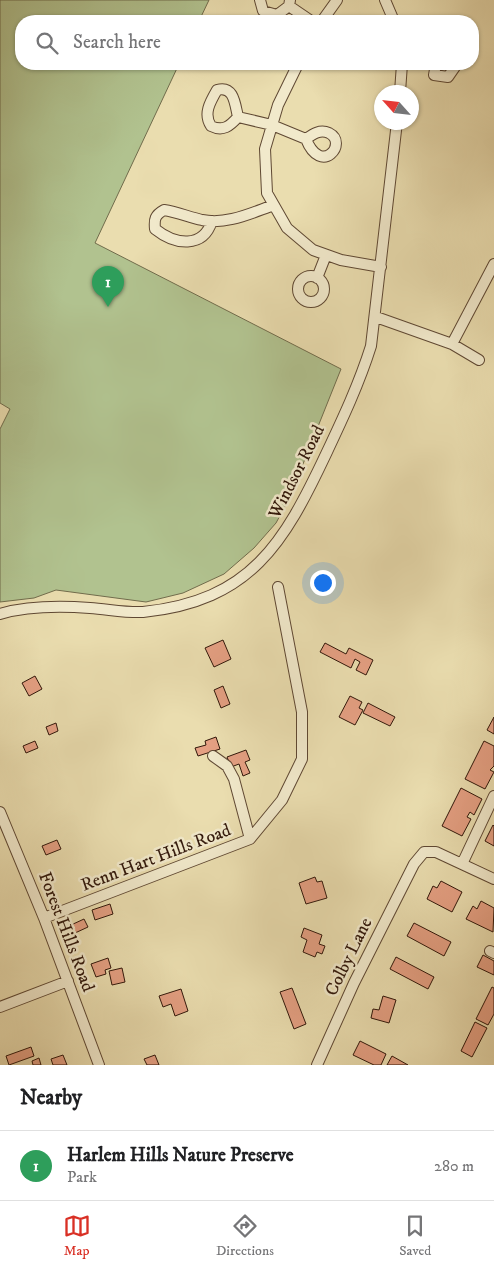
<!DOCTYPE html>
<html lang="en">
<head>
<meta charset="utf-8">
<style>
  body { margin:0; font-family:"IM FELL DW Pica",serif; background:#f6f6f6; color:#202124 }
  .compass { position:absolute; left:374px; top:85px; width:45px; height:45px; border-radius:50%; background:#fff; box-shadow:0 1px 4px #0004; rotate:297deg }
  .you { position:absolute; left:322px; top:582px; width:18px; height:18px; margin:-12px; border:4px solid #fff; border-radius:50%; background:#1a73e8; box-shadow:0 0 0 8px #1a73e833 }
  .badge { display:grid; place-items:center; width:32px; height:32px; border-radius:50%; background:#d93025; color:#fff; font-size:16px; font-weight:700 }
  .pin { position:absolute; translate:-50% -41px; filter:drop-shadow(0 1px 2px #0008) }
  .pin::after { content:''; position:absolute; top:26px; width:18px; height:15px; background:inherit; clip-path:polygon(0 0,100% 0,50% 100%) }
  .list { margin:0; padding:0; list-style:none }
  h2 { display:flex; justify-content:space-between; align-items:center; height:65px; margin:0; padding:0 20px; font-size:21px }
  h2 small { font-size:16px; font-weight:400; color:#757577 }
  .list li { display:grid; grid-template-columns:32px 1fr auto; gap:15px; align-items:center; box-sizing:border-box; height:70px; padding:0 20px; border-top:1px solid #e0e0e0 }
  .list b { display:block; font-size:19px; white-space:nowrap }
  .list p { margin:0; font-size:16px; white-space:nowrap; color:#757577 }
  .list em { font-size:16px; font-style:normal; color:#757577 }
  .icon { flex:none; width:28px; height:28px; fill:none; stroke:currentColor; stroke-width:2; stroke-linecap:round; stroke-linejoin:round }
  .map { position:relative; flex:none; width:494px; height:1065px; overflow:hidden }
  .search { position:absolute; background:#fff; box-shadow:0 1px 4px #0004; left:15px; right:15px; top:15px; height:55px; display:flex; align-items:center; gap:12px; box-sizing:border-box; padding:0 18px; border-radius:20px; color:#757577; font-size:19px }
  .sheet { height:135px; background:#fff }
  nav { display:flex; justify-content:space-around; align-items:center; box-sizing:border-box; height:70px; border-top:1px solid #e0e0e0; background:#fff; font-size:14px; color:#757577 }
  nav a { display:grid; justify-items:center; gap:2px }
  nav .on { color:#d93025 }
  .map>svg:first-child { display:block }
</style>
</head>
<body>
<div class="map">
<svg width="494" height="1065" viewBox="0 0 494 1065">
  <rect width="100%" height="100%" fill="#eaddaf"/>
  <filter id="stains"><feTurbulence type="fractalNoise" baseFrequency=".004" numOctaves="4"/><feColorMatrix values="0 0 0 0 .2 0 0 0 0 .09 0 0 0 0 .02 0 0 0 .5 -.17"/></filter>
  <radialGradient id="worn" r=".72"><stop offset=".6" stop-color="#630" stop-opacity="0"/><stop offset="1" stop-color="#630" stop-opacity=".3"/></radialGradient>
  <path fill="#b1c28f" stroke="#716c4c" d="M 0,0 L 209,0 L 199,21 L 21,21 L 21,64 L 179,64 L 95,243 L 341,369 L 289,499 L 276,523 L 254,548 L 224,574 L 183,593 L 146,602 L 56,590 L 34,598 L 0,602 L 0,429 L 10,409 L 0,403 Z"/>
  <path fill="#e5a083" stroke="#31170a" d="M 223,640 L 231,659 L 214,667 L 205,648 Z
    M 325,643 L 346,654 L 349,648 L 373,660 L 366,675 L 356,670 L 360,662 L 355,659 L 351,668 L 320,652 Z
    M 35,676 L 42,689 L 29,696 L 22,683 Z
    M 223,686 L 230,704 L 221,708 L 214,690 Z
    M 350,696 L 362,702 L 359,708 L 363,710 L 355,725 L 339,717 Z
    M 368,703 L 395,717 L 390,726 L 363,713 Z
    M 494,717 L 494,734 L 487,730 Z
    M 56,723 L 58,731 L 49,735 L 46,727 Z
    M 216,737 L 220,749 L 198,756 L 195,748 L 206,745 L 205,741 Z
    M 35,741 L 38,748 L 26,753 L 23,746 Z
    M 484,741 L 494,746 L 494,766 L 490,770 L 494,772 L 485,789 L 465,779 Z
    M 246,750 L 250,760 L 245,762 L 250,773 L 243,776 L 239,764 L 231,767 L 227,757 Z
    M 461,788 L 482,799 L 474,815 L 470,812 L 467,817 L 471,819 L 462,836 L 442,826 Z
    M 493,825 L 494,826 L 494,846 L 485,841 Z
    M 57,840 L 61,849 L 46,855 L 42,846 Z
    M 315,877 L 317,882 L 322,881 L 327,898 L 306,904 L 299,883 Z
    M 441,881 L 462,892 L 452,912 L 427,899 L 433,886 L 437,888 Z
    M 481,901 L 494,908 L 493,932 L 466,919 L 473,906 L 477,909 Z
    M 110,904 L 113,914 L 95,920 L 92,910 Z
    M 84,919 L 88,927 L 75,933 L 71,925 Z
    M 414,923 L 451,942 L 444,956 L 407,936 Z
    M 304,928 L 322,935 L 319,944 L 325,946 L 322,954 L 317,952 L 315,957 L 303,952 L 307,940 L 301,937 Z
    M 483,955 L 494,961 L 494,975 L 477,967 Z
    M 396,957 L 434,977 L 428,989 L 390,969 Z
    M 108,958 L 111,968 L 105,970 L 106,974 L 96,977 L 91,964 Z
    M 122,968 L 125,982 L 112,985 L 109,971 Z
    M 492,987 L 494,988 L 494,1014 L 488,1025 L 476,1019 Z
    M 292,988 L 306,1024 L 294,1029 L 280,992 Z
    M 181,989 L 188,1011 L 175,1016 L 171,1004 L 163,1007 L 159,996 Z
    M 383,996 L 396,1000 L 389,1023 L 371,1018 L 373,1009 L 379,1010 Z
    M 475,1022 L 487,1028 L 472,1057 L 461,1051 Z
    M 360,1041 L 386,1054 L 381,1065 L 374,1065 L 353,1055 Z
    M 31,1047 L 34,1056 L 9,1065 L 6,1056 Z
    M 63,1055 L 67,1065 L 53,1065 L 51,1059 Z
    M 155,1055 L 159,1065 L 147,1065 L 144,1059 Z
    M 392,1056 L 408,1065 L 387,1065 Z
    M 39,1058 L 41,1065 L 33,1065 L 32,1061 Z"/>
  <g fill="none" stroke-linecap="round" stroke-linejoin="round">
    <g stroke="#5f4833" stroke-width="12">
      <path id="minor" d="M 260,0 L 263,11 L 277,15 L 289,6 L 290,0
        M 385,0 L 394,21
        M 289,6 L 311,21
        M 322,21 L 337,0
        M 298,64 L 278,105 L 265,149 L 267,193 L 287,228 L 313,250 L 341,260 L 381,267
        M 436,64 L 434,75 L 448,77 L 457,64
        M 400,92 L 402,64
        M 238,117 C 235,104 234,85 217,90 C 210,102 203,114 211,126 C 223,132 230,126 238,117 L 272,125 L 306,139 C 321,177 349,143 329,133 C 320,129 313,134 306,139
        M 212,221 C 203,249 175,245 155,229 C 154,219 155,215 164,210 C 177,212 189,217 202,220 C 227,225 251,213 274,205
        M298 289a13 13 0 1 1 26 0a13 13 0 1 1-26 0Z
        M 317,278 L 326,255
        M 376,317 L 452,344 L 479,360
        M 452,344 L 494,264
        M 0,614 C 27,606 62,606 90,608 C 107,609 126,613 143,612 C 251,601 284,543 326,454 C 343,418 359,384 371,346 L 397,122
        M 213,756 L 227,766 L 234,779 L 250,839
        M 0,812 L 44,918 L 99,1065
        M 462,864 L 494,796
        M 44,918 L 250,839 L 282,800 L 302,759 L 302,712 L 278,587
        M 490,951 L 494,953
        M 0,1007 L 68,981
        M 317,1065 L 354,983 L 414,864 L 424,852 L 436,852 L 494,879"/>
    </g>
    <use href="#minor" stroke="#f1e9cb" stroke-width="10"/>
  </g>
  <g text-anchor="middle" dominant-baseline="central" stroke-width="5" stroke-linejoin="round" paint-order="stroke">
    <g font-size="18" fill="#31170a" stroke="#f1e9cb">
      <text transform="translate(297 472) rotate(-63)">Windsor Road</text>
      <text transform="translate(156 858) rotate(-21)">Renn Hart Hills Road</text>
      <text transform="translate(66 932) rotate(69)">Forest Hills Road</text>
      <text transform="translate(349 957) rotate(-64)">Colby Lane</text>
    </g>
  </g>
  <rect width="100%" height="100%" filter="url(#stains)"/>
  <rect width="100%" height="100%" fill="url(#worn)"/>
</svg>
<svg class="compass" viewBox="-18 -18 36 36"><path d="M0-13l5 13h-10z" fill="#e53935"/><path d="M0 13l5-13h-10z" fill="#757577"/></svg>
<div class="you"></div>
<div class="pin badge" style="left:108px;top:307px;background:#2e9e5b">1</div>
<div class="search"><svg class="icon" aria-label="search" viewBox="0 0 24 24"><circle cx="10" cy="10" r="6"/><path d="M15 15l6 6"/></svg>Search here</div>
</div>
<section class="sheet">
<h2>Nearby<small></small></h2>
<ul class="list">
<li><span class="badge" style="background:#2e9e5b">1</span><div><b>Harlem Hills Nature Preserve</b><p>Park</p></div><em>280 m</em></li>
</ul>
</section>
<nav>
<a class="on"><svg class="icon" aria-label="map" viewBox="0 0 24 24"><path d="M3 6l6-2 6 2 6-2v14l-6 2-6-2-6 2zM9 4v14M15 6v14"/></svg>Map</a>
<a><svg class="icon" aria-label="directions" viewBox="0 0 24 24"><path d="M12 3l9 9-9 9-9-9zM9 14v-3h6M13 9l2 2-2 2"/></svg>Directions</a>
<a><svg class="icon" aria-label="saved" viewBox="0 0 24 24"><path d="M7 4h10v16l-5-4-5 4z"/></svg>Saved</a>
</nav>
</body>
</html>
